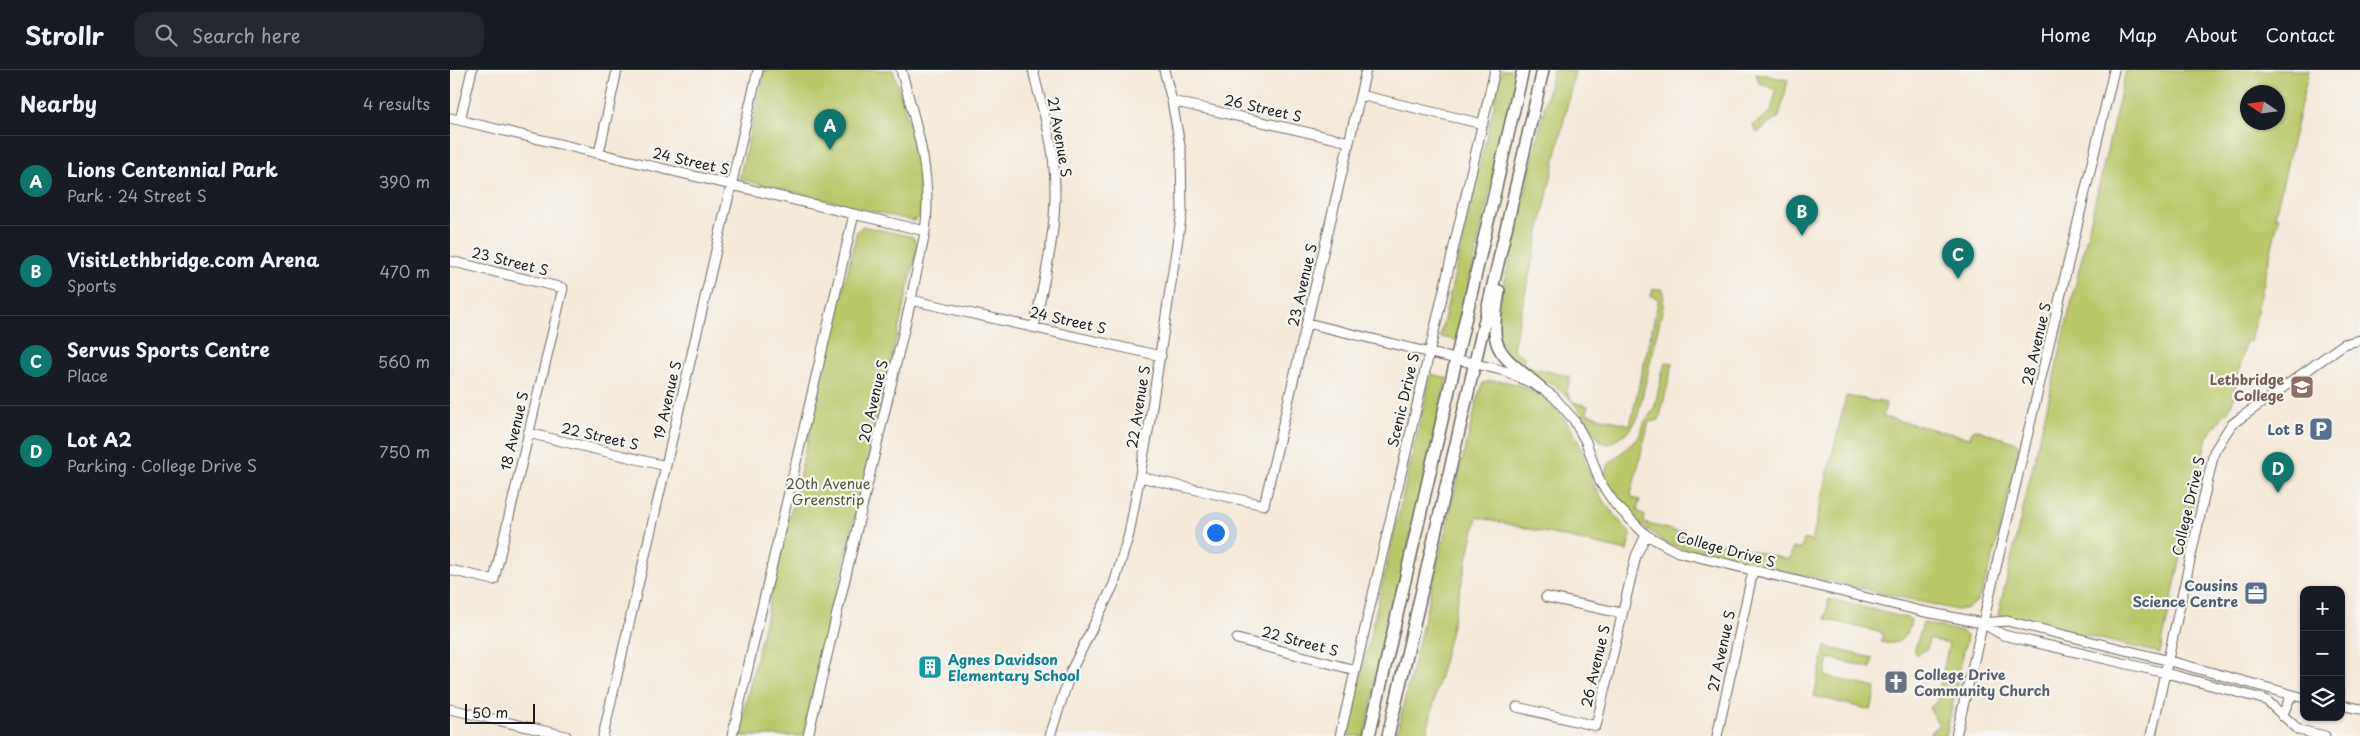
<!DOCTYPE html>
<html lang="en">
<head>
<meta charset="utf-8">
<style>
  body { margin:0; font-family:"Playpen Sans",sans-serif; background:#242831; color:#f1f3f6 }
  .controls { position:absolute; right:15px; bottom:15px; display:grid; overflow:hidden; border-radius:10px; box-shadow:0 1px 4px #0004 }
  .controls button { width:45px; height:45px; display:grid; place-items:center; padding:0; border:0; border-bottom:1px solid #363941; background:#171b24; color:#f1f3f6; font:25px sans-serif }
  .compass { position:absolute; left:1790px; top:15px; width:45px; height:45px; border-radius:50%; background:#171b24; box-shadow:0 1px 4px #0004; rotate:283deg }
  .scale { position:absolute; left:15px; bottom:12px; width:70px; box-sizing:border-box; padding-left:5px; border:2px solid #1c1c1c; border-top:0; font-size:14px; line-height:18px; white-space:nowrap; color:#1c1c1c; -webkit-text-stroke:4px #f6f6f2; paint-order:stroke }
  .you { position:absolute; left:765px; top:462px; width:18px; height:18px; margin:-12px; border:4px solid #fff; border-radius:50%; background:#1a73e8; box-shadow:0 0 0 8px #1a73e833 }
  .badge { display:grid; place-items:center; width:32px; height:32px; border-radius:50%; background:#0f766e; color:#fff; font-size:16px; font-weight:700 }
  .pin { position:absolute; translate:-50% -41px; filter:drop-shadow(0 1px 2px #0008) }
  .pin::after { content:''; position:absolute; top:26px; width:18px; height:15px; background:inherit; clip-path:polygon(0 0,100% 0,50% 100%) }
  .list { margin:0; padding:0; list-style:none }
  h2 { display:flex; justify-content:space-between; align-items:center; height:65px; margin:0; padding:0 20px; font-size:21px }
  h2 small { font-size:16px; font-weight:400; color:#9ea1a6 }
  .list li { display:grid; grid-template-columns:32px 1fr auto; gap:15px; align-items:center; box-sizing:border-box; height:90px; padding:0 20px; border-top:1px solid #363941 }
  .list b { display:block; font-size:19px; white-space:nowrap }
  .list p { margin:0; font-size:16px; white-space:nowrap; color:#9ea1a6 }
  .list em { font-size:16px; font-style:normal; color:#9ea1a6 }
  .icon { flex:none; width:28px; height:28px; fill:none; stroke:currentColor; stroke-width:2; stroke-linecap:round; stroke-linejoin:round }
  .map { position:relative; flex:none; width:1910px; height:666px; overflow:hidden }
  header { display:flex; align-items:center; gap:30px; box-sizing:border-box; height:70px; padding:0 25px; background:#171b24; border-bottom:1px solid #363941 }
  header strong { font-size:24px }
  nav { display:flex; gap:28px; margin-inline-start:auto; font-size:18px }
  .search { width:350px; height:45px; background:#242831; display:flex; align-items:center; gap:12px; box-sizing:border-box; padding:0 18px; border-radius:15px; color:#9ea1a6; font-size:19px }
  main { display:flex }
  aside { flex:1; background:#171b24 }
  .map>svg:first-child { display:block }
</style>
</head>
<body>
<header>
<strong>Strollr</strong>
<div class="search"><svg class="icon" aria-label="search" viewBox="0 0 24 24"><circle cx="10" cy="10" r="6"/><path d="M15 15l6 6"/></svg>Search here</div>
<nav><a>Home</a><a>Map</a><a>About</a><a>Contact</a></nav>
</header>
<main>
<aside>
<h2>Nearby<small>4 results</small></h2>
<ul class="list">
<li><span class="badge">A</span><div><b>Lions Centennial Park</b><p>Park · 24 Street S</p></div><em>390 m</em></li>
<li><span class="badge">B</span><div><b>VisitLethbridge.com Arena</b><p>Sports</p></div><em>470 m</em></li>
<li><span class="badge">C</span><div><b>Servus Sports Centre</b><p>Place</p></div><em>560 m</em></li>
<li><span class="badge">D</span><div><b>Lot A2</b><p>Parking · College Drive S</p></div><em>750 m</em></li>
</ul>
</aside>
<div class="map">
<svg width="1910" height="666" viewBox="0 0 1910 666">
  <rect width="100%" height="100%" fill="#f6f6f2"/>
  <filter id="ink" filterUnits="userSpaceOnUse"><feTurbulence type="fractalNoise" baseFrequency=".02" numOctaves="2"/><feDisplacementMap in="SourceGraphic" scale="10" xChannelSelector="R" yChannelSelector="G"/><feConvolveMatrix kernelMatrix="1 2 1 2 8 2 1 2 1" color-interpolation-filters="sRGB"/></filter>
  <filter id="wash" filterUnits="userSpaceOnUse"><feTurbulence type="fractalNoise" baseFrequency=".0096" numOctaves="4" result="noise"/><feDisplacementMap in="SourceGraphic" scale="20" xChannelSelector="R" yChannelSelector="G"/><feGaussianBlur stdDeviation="1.12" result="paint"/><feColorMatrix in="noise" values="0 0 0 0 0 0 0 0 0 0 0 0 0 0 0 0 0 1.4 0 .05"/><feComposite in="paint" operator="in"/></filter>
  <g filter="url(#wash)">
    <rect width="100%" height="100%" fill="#f5e9d9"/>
    <path fill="#bac86a" stroke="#6b7243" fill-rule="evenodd" d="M 315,0 L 443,0 C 453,32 480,118 469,148 L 463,151 L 289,109 Z
      M 1052,0 L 1068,0 L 1006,270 L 990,267 Z
      M 1103,0 L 1125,0 L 1063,278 L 1065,282 L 1074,287 L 1073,295 L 1120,307 L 1117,321 L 1123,332 L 1138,336 L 1137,344 L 1180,355 L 1208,233 L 1208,228 L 1201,226 L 1203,219 L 1212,219 L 1214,222 L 1213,237 L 1187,349 L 1181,359 L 1160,374 L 1151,372 C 1141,358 1133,344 1122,331 C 1094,299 1042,298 1047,244 Z
      M 1676,0 L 1859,0 L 1825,146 L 1829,147 L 1800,272 L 1796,271 L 1781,337 L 1757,367 L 1710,583 L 1548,545 ZM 1798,22 L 1828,22 L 1828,52 L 1798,52 Z
      M 1306,3 L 1338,10 L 1329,47 L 1307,63 L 1303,55 L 1321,42 L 1326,20 L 1309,13 Z
      M 412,156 L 463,167 L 468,176 L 353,666 L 288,666 L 407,161 Z
      M 1215,292 L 1223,293 L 1209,350 L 1199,352 L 1181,424 L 1183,428 L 1190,430 L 1187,440 L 1195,446 L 1194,453 L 1339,490 L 1343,478 L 1351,480 L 1354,469 L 1362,471 L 1396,326 L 1436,333 L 1433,347 L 1520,368 L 1522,361 L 1525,359 L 1567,373 L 1569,379 L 1543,487 L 1533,519 L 1527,531 L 1518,538 L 1507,540 L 1240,480 L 1218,474 L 1191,455 L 1165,427 L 1156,412 L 1155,402 L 1158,395 L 1189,367 L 1195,351 L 1204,339 Z
      M 981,304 L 997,308 L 914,666 L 897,666 Z
      M 1041,311 C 1080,309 1114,340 1130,375 C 1135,388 1138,402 1144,415 C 1153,433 1168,449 1181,464 L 1177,481 L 1027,447 L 976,666 L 946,666 L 1028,326 L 1033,313 Z
      M 1379,529 L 1461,549 C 1459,566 1450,577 1431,572 L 1433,563 L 1375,549 Z
      M 1473,553 L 1513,562 L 1517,566 L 1496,666 L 1477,666 L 1489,655 L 1479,638 L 1486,633 L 1499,574 L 1479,569 L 1477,579 L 1466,585 L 1464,582 Z
      M 1375,577 L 1423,588 L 1421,598 L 1379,588 L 1375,606 L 1426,618 L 1421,640 L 1364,626 Z"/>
  </g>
  <g filter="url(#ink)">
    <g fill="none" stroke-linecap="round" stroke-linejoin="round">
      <g stroke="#68645e" stroke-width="11">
        <path id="minor" d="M 583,0 C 590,32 602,65 604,98 C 609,152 596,204 584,257
          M 910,25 L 1033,54
          M 722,31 L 899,72
          M 0,48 L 475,161
          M 10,50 L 22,0
          M 149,83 L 167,0
          M 0,191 L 113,218 L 44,510 L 0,500
          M 461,230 L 711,286
          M 857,253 L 1055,301 L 1090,317 L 1104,327 L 1124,350 L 1136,372 L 1150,412 L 1165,434 L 1196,465 L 1228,482 L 1471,541 L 1532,553 L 1557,551 L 1720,591 L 1854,628
          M 78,363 L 216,396
          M 690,407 L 814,435 L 916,0
          M 1096,527 L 1171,543
          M 1532,553 L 1553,565 L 1716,603 L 1809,628 L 1816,630 L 1849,660 L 1875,666
          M 787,569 L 905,600
          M 1891,635 L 1910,639
          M 1067,637 L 1146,656 L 1186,486 L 1196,465
          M 0,639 L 116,666
          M 1832,646 L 1841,626
          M 153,666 L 308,0
          M 282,666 L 404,144
          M 358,666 L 461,230 C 465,207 471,185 475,162 C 483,106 466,53 451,0
          M 600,666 L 621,601 L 664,514 L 679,464 L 699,356 L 732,142 L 731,81 L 722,31 L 714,0
          M 890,666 L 1045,0
          M 1267,666 L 1303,501
          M 1506,666 L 1664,0
          M 1701,666 L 1764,382 L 1781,355 L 1789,349 L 1894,274 L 1910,270"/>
      </g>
      <g stroke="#68645e" stroke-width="14">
        <path id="major" d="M 1049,221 C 1039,281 1045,280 1090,317
          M 919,666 L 1073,0
          M 938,666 L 1093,0"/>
      </g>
      <use href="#minor" stroke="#fff" stroke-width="9"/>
      <use href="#major" stroke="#fff" stroke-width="11"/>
    </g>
  </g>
  <defs>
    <g id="university-square" transform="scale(1.25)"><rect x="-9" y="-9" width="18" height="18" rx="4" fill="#8d6e63" stroke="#f6f6f2"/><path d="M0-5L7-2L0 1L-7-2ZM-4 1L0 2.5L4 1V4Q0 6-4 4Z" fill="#fff"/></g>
    <g id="parking-square" transform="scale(1.25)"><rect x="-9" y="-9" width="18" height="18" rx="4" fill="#5c6f8a" stroke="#f6f6f2"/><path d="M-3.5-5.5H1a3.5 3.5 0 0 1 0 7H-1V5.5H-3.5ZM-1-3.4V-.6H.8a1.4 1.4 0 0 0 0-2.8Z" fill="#fff"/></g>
    <g id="office-square" transform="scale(1.25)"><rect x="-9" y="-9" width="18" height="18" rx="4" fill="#5c6f8a" stroke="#f6f6f2"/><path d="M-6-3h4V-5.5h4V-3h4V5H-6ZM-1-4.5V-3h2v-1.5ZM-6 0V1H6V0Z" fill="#fff"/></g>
    <g id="building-square" transform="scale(1.25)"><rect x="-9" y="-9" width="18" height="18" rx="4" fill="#0f9aa8" stroke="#f6f6f2"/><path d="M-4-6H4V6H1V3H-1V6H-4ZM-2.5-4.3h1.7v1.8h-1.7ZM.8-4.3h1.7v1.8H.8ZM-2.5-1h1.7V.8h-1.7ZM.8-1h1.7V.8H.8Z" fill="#fff"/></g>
    <g id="church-square" transform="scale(1.25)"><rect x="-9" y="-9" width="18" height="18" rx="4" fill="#6b7280" stroke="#f6f6f2"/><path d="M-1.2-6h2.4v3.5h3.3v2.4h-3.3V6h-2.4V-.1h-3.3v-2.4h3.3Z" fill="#fff"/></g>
  </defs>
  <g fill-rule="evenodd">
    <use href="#university-square" x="1852" y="317"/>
    <use href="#parking-square" x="1871" y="359"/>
    <use href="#office-square" x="1806" y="523"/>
    <use href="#building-square" x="480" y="597"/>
    <use href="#church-square" x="1446" y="612"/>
  </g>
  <g text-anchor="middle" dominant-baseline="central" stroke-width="4.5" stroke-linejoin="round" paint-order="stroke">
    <g font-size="14" fill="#1c1c1c" stroke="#f6f6f2">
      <text transform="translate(813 38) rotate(13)">26 Street S</text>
      <text transform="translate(610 67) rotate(80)">21 Avenue S</text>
      <text transform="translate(241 91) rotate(13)">24 Street S</text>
      <text transform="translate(60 191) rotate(14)">23 Street S</text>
      <text transform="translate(852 215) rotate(-77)">23 Avenue S</text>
      <text transform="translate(618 250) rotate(13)">24 Street S</text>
      <text transform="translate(1586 274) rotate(-77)">28 Avenue S</text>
      <text transform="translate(217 330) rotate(-77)">19 Avenue S</text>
      <text transform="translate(953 330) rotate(-77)">Scenic Drive S</text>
      <text transform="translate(423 331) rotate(-77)">20 Avenue S</text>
      <text transform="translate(688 337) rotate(-81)">22 Avenue S</text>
      <text transform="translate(64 361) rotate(-77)">18 Avenue S</text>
      <text transform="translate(150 366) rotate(13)">22 Street S</text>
      <text transform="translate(1738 436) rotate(-77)">College Drive S</text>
      <text transform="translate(1276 479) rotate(15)">College Drive S</text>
      <text transform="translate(850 571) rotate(15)">22 Street S</text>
      <text transform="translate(1271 581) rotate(-78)">27 Avenue S</text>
      <text transform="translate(1145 596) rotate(-77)">26 Avenue S</text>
    </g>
    <g font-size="14" font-weight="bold" fill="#785e54" stroke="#f6f6f2" text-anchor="end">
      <text x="1834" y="309">Lethbridge<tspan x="1834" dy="16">College</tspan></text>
    </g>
    <g font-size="14" font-weight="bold" fill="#4e5e75" stroke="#f6f6f2" text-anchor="end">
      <text x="1854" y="359">Lot B</text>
      <text x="1788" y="515">Cousins<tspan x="1788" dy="16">Science Centre</tspan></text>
    </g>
    <g font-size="14" fill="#535837" stroke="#f6f6f2">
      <text x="378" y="413">20th Avenue<tspan x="378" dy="16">Greenstrip</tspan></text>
    </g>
    <g font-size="14" font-weight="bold" fill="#0d838f" stroke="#f6f6f2" text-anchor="start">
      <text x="498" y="589">Agnes Davidson<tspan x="498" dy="16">Elementary School</tspan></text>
    </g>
    <g font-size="14" font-weight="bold" fill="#5b616d" stroke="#f6f6f2" text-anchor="start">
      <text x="1464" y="604">College Drive<tspan x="1464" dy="16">Community Church</tspan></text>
    </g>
  </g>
</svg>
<div class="controls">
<button>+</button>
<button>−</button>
<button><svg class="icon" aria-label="layers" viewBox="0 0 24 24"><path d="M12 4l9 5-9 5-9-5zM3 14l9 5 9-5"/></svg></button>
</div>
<svg class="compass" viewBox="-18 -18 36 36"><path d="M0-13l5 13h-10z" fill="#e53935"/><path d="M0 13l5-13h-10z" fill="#9ea1a6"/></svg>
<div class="scale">50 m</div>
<div class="you"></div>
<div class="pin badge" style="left:380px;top:80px">A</div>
<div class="pin badge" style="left:1352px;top:166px">B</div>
<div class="pin badge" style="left:1508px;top:209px">C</div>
<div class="pin badge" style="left:1828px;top:423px">D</div>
</div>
</main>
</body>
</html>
